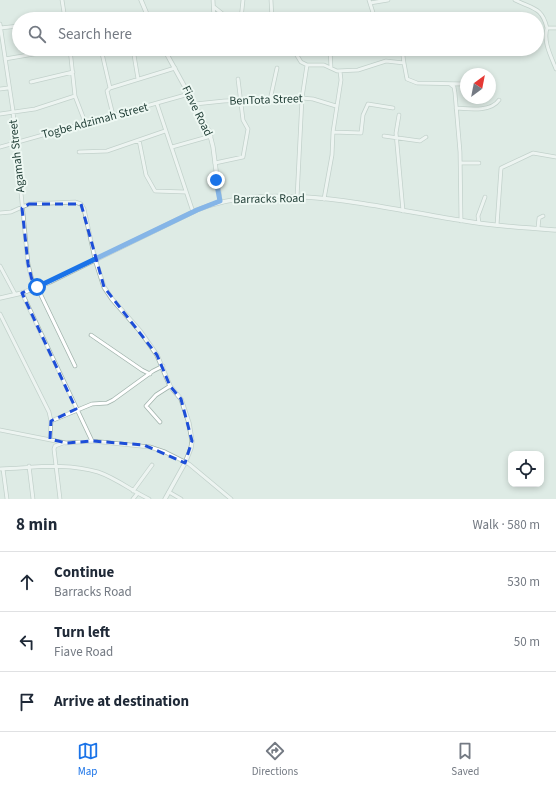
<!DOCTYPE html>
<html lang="en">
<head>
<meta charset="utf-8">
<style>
  body { margin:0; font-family:"Source Sans 3",sans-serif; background:#f6f6f7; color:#1f2937 }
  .controls { position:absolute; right:12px; bottom:12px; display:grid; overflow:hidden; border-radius:8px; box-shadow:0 2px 6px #0003 }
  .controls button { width:36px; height:36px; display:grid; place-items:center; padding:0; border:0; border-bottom:1px solid #e0e1e3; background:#fff; color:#1f2937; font:20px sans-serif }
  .compass { position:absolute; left:460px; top:68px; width:36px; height:36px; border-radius:50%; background:#fff; box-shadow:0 2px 6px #0003; rotate:32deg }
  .stop { position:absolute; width:12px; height:12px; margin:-9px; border:3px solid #1a73e8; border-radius:50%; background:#fff }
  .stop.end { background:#1a73e8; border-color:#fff; box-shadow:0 1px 4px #0008 }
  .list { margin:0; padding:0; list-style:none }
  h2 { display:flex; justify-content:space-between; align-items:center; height:52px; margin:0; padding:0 16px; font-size:17px }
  h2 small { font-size:13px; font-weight:400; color:#747a83 }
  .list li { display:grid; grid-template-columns:26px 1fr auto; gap:12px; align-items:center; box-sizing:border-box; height:60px; padding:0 16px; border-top:1px solid #e0e1e3 }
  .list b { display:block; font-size:15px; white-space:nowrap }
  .list p { margin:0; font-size:13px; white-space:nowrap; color:#747a83 }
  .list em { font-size:13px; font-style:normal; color:#747a83 }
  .icon { flex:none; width:22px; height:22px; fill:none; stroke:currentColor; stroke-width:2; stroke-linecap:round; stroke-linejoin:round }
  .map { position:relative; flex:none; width:556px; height:499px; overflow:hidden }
  .search { position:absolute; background:#fff; box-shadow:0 2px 6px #0003; left:12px; right:12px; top:12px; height:44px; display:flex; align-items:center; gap:10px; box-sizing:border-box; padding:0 14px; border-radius:22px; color:#747a83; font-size:15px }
  .sheet { height:232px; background:#fff }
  nav { display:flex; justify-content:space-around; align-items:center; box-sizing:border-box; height:56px; border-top:1px solid #e0e1e3; background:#fff; font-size:11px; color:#747a83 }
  nav a { display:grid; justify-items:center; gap:2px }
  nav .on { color:#1a73e8 }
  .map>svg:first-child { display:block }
</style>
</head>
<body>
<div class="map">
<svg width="556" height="499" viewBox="0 0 556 499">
  <rect width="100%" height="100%" fill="#deebe5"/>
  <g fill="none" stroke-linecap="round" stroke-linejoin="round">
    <g stroke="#a1b3ac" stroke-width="4.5">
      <path id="minor" d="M 62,0 L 65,19
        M 213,0 L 214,19
        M 271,0 L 272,19
        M 369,0 L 375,19
        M 515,0 C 533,9 542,7 547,28 L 556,28
        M 370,3 L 388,0
        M 214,7 L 229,19
        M 148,16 L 213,17
        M 241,19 L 243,0
        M 354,19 L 359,16 L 373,14
        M 0,24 L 13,111 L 28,264 L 34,288
        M 0,28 L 19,26
        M 547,28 C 543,42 551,56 556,69
        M 70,49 L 75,96 L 85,122
        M 101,49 L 110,88
        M 133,49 L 138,79
        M 264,49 L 266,49
        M 290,49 L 293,49 L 301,62 L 307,65 L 324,65 L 337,71 L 358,70 L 386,61 L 404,63 L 402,49
        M 330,49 L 331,68
        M 5,59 L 63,49
        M 404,63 L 407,79 L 417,83 L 466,84
        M 31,82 L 73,72
        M 450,84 L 454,87 L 455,93 L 460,152 L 461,221
        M 110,88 L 175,68
        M 110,88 L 107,91 L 113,115
        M 0,89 L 8,88
        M 270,100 L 277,68
        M 157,104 L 193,212
        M 195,104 L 224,101 L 302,98 L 313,99 L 336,106
        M 456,108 C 469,109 491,112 499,100
        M 0,114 L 35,109 L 75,96
        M 399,115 L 396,133 L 403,211
        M 333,132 L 361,133 L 363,115 L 368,104 L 393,108
        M 384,136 L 420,141 L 426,137
        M 139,140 L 146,175 L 155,191 L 185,192
        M 0,147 L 189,94
        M 172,147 L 211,136
        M 79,152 L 107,151 L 165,131
        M 215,163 L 243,157 L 248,129 L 243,120 L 238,79
        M 460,163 L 479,163
        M 297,198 L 302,98 L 307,65
        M 324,199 L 332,155 L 333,132 L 341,80 L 340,71
        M 0,213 L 11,212 L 29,204 L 75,202 L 81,204 L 84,209 L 95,259
        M 479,223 L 478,216 L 485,197
        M 497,225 L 501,168 L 533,153 L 556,157
        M 538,228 L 539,218 L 543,216
        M 0,266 L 15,294
        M 37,287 L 75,366
        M 22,293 L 92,441
        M 0,314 L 49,412 L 51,421 L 50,439
        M 91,335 L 142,370 L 150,374
        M 51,421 L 92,404 L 107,403 L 113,400 L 153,371 L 163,366
        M 160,422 L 146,406 L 156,395 L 170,386
        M 0,430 L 66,443 L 92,441 L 150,447 L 165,452 L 189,464 L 231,499
        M 29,466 L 33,499
        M 0,469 C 33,468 65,462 98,472 C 116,478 132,491 149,499
        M 3,469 L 7,499
        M 133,491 L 152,465
        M 169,492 L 181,499
        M 60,499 L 54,449 L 55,446 L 63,443
        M 133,499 L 137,494"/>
    </g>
    <g stroke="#a1b3ac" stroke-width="5">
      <path id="tertiary" d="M 141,0 L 149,19
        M 164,49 L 209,131 L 213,147 L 220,201
        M 95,259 L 104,287 L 112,299 L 140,331 L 157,355 L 170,386 L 181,399 L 189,423 L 192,441 L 191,448 L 185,463 L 165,499
        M 0,298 L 22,293 L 50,282 L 197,210 C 274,179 380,208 459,220 C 491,226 524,228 556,230"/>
    </g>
    <use href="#minor" stroke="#fff" stroke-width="3"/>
    <use href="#tertiary" stroke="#fff" stroke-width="3.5"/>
  </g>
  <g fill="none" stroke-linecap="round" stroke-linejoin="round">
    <path stroke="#1a73e8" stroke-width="5" d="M 37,287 L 197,210 L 220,201 L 216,180"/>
  </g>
  <path d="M0 0H556V499H0ZM 29,204 L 81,204 L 104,287 L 157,355 L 170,386 L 181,399 L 192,441 L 185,463 L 144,445 L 92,441 L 66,443 L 50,439 L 51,421 L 76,409 L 22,293 L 34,288 L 28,264 L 22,208 Z" fill="#deebe5" fill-opacity=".55" fill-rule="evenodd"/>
  <path fill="none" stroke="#1d4ed8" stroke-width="3" stroke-dasharray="8 5" stroke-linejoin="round" d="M 29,204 L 81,204 L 104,287 L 157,355 L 170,386 L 181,399 L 192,441 L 185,463 L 144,445 L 92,441 L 66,443 L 50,439 L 51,421 L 76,409 L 22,293 L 34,288 L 28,264 L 22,208 Z"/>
  <g text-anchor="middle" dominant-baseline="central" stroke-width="4" stroke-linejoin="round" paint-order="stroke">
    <g font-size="12" fill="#1e3c34" stroke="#eef8f3">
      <text transform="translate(266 100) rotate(-2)">BenTota Street</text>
      <text transform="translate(197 111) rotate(64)">Fiave Road</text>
      <text transform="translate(95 121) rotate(-15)">Togbe Adzimah Street</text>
      <text transform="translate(17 156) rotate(-96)">Agamah Street</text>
      <text transform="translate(269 199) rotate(-1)">Barracks Road</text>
    </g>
  </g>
</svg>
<div class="controls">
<button><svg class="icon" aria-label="locate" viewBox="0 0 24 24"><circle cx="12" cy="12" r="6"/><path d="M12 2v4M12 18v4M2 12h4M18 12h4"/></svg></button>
</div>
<svg class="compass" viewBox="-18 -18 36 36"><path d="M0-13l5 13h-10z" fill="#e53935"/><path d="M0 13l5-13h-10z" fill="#747a83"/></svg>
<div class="stop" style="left:37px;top:287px"></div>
<div class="stop end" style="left:216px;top:180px"></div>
<div class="search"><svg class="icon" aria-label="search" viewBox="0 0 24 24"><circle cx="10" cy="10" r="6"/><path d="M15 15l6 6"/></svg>Search here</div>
</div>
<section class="sheet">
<h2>8 min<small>Walk · 580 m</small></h2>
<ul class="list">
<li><svg class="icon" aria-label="ahead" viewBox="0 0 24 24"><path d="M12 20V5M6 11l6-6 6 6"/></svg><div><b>Continue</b><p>Barracks Road</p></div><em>530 m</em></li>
<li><svg class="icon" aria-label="left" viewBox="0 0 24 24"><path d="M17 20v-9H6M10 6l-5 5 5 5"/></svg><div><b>Turn left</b><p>Fiave Road</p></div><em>50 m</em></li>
<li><svg class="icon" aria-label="arrive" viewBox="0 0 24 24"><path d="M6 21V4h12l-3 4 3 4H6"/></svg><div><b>Arrive at destination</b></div></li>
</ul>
</section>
<nav>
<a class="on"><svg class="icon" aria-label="map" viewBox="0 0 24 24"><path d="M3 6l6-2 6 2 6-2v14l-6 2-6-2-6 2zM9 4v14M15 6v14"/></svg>Map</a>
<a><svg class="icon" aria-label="directions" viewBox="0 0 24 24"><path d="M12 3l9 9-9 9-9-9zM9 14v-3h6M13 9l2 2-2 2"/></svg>Directions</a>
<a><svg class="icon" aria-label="saved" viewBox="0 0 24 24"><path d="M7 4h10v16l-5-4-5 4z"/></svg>Saved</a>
</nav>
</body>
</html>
